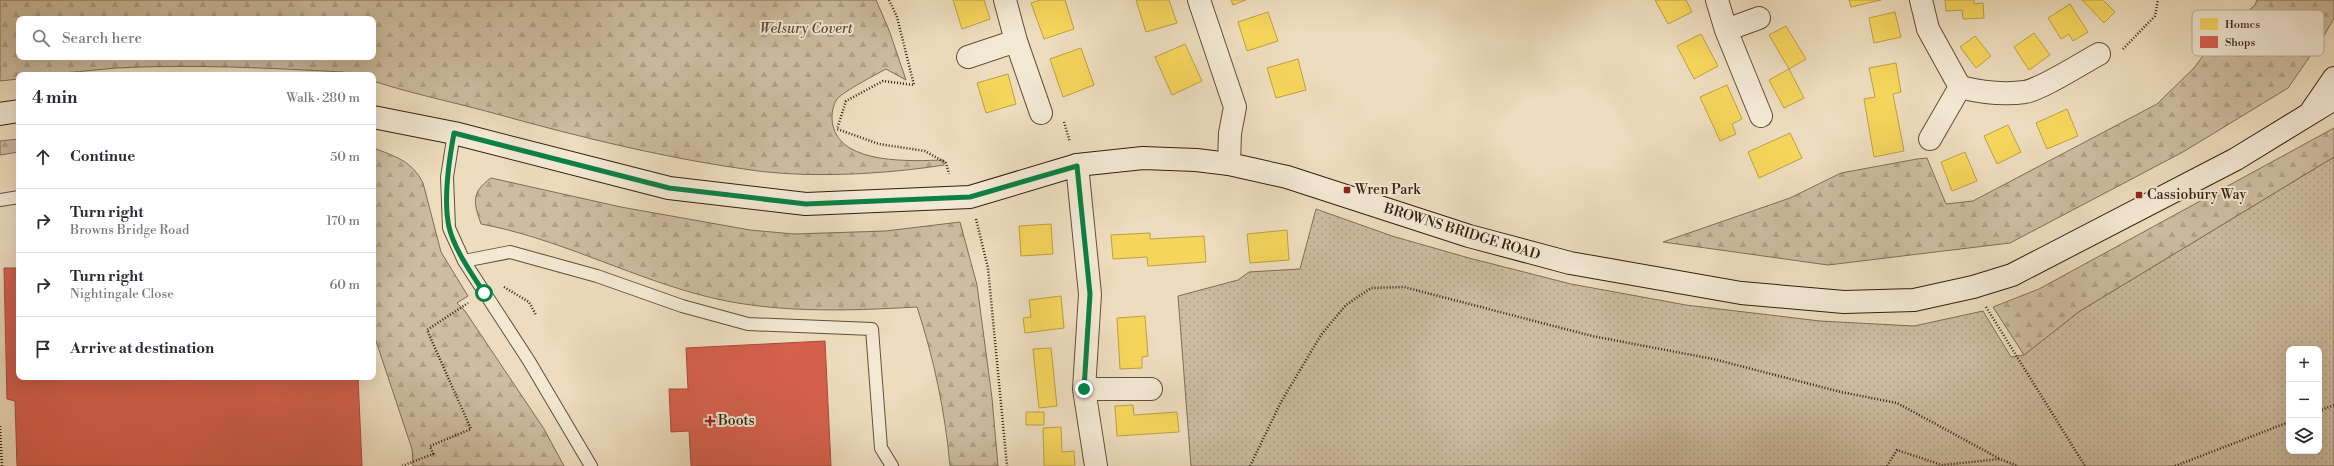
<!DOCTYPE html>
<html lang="en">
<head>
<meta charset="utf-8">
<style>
  body { margin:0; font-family:"Libre Bodoni",serif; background:#f2f2f3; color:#2b2b33 }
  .controls { position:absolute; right:12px; bottom:12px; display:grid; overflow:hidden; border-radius:8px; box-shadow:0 4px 16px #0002 }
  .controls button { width:36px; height:36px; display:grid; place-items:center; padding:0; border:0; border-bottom:1px solid #e1e1e2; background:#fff; color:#2b2b33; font:20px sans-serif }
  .stop { position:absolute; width:12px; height:12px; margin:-9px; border:3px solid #0b8043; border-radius:50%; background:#fff }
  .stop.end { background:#0b8043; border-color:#fff; box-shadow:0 1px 4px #0008 }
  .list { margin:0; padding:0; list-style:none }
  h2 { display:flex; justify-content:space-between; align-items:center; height:52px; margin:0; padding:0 16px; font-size:17px }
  h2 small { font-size:13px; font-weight:400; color:#7c7c81 }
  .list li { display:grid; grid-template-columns:26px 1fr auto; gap:12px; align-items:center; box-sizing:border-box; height:64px; padding:0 16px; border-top:1px solid #e1e1e2 }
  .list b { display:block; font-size:15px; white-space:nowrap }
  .list p { margin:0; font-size:13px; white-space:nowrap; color:#7c7c81 }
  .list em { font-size:13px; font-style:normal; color:#7c7c81 }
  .icon { flex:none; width:22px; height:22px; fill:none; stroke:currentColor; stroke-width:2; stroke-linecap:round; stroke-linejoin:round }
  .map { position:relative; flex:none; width:2334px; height:466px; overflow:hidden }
  .search { position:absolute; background:#fff; box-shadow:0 4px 16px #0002; left:16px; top:16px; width:360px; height:44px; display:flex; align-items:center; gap:10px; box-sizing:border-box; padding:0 14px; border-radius:8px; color:#7c7c81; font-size:15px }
  .panel { position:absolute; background:#fff; box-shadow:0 4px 16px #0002; left:16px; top:72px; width:360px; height:308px; border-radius:8px }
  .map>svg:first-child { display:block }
</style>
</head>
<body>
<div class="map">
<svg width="2334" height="466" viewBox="0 0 2334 466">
  <defs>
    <pattern id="grass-dots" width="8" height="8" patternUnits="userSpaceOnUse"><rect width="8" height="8" fill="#cdbc9f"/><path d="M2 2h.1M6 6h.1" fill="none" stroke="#b0a188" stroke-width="1.8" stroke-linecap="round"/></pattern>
    <pattern id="forest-firs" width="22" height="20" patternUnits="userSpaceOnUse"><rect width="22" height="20" fill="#cdbc9f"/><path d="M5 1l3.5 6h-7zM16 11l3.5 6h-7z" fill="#b0a188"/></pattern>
  </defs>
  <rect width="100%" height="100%" fill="#eddcbd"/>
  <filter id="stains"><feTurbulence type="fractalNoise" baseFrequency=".005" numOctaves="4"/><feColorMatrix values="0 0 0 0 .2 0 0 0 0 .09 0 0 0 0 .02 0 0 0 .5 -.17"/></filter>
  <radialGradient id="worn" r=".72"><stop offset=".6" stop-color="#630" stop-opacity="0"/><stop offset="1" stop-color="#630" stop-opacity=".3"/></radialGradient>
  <path fill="url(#grass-dots)" stroke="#806e57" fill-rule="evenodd" d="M 2334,157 L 2334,466 L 1191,466 L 1178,296 L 1238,280 L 1249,272 L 1300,269 L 1316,209 L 1392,236 L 1469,258 L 1571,284 L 1686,305 L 1820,321 L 1914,326 L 1983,311 L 2011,357 L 2024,355 L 2080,311 ZM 2289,349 L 2319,349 L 2319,451 L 2289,451 Z"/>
  <path fill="url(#forest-firs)" stroke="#806e57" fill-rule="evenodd" d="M 0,0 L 876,0 L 889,30 L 906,80 L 886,69 C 875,75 844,91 837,99 C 832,106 831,118 833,126 C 842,165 912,161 944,160 L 944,165 C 887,174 815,178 758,171 C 668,159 579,137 493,113 C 453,102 413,94 373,81 L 373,75 L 353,75 L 343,72 C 268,68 191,64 116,68 C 83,71 52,75 19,75 L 19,79 L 0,81 ZM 19,19 L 373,19 L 373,57 L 19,57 Z
    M 2257,0 L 2334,0 L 2334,18 L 2322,39 L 2288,88 L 2183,152 L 2010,243 L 1828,265 L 1663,242 L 1790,198 L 1841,173 L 1917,159 L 1927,158 L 1946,204 L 1973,201 L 2157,104 L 2194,68 L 2214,41 L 2255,5 Z
    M 2334,128 L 2334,157 L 2080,311 L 2024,355 L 1993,307 L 2039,289 Z
    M 19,139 L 19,152 L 0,155 L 0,141 Z
    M 373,148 C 395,156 412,161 423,183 L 441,252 L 468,296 L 457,303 L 465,311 L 544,429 L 564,466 L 413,466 L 412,449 L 373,332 Z
    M 491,178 L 621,207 L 750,230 L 794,234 L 886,231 L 960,222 L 977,285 L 992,398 L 998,466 L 950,466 C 945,411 934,359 917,307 C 845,311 768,314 697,294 C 624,274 556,238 481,224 C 474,203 470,193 491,178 Z"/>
  <path fill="#f6d55c" stroke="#bc9f45" d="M 953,0 L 984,0 L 990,19 L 962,29 Z
    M 1040,0 L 1065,0 L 1074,29 L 1044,39 L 1031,3 Z
    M 1136,0 L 1169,0 L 1177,23 L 1146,32 Z
    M 1231,0 L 1246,0 L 1233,5 Z
    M 1655,0 L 1686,0 L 1692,12 L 1668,24 Z
    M 1849,0 L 1881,0 L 1851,7 Z
    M 1945,0 L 1974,0 L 1974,4 L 1983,3 L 1984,18 L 1963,19 L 1962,10 L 1946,11 Z
    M 2082,0 L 2103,0 L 2115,12 L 2104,23 Z
    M 2070,4 L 2088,32 L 2073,41 L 2069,34 L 2061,39 L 2048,18 Z
    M 1268,12 L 1278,41 L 1247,51 L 1238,22 Z
    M 1895,12 L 1901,37 L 1874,43 L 1869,18 Z
    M 1786,26 L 1806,59 L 1789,69 L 1769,35 Z
    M 2034,33 L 2050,55 L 2029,70 L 2014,47 Z
    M 1701,34 L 1718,66 L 1694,79 L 1677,46 Z
    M 1975,36 L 1991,56 L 1976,68 L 1960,47 Z
    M 1185,44 L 1202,81 L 1172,95 L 1155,57 Z
    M 1081,48 L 1094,85 L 1063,97 L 1050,59 Z
    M 1298,59 L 1306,90 L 1276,98 L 1267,68 Z
    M 1896,63 L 1901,92 L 1893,94 L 1904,151 L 1874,157 L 1864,99 L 1875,97 L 1869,68 Z
    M 1789,69 L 1804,98 L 1784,108 L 1769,80 Z
    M 1008,74 L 1016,104 L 986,113 L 977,83 Z
    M 1727,85 L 1742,119 L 1732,124 L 1736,134 L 1720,141 L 1700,97 Z
    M 2067,109 L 2078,136 L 2047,149 L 2036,123 Z
    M 2008,125 L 2021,152 L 1997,164 L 1984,136 Z
    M 1790,133 L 1802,158 L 1759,178 L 1748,152 Z
    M 1965,152 L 1977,181 L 1952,191 L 1941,162 Z
    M 1051,224 L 1053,254 L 1021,256 L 1019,226 Z
    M 1287,230 L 1289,260 L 1250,263 L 1247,234 Z
    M 1150,233 L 1150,239 L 1204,236 L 1206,262 L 1148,266 L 1147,257 L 1113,259 L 1111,235 Z
    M 1061,296 L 1064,328 L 1025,333 L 1023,318 L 1031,317 L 1029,300 Z
    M 1145,316 L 1148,356 L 1142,357 L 1142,368 L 1120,369 L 1117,318 Z
    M 1051,348 L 1057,406 L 1039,408 L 1033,349 Z
    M 1133,405 L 1134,415 L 1177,412 L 1179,432 L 1117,436 L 1115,406 Z
    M 1026,412 L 1044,412 L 1044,425 L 1026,425 Z
    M 1061,427 L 1062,452 L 1074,451 L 1075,466 L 1044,466 L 1043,428 Z"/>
  <path fill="#d6604d" stroke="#a54d3a" d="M 4,268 L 19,268 L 19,377 L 358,377 L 362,466 L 17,466 L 15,401 L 7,399 Z
    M 825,341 L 831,466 L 691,466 L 689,431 L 671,432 L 669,389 L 688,389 L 686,348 Z"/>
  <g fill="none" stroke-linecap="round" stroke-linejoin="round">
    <g stroke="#624f3a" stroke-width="14">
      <path id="lane" d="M 454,133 L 447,177 L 449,228 L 464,261 L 529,361 L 591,466
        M 0,200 L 19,197
        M 464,261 L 510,252 L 597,276 L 682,306 L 748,324 L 872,329 L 881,448 L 892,466"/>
    </g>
    <g stroke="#624f3a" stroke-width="24">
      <path id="street" d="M 1005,0 L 1016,41 L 1041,113
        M 1199,0 L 1235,107 L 1230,133 L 1229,164
        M 1717,0 L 1726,30 L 1761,116
        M 1921,0 L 1928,29 L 1960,87 C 1980,92 2004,95 2025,92 C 2042,89 2082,63 2099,54
        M 1726,30 L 1759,18
        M 968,57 L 1016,41
        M 1930,139 L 1960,87
        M 1077,165 L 1090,294 L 1084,389 L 1096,466
        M 1084,389 L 1151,389"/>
    </g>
    <g stroke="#33200f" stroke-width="24">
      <path id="secondary" d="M 2312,110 L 2334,78
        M 0,114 L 19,111
        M 373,117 L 454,133 L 669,188 L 806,204 L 970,197 L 1077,165 L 1143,158 L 1196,160 L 1229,164 L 1287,177 L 1469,236 L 1570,263 L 1741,293 L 1844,302 L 1914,300 L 1973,287 L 2012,275 L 2236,159 L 2334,99"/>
    </g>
    <path stroke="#33200f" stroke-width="2.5" stroke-dasharray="1 2" stroke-linecap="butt" d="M 889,0 L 897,17 L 914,85 L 883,81 L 846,101 L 837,129 L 879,144 L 925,151 L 946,163 L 949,174
      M 2123,49 L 2155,16 L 2158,0
      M 1064,122 L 1070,142
      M 976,219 L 988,268 L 1007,466
      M 504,287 L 529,302 L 536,315
      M 1986,307 L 2085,466
      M 2319,411 L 2334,405
      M 0,426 L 2,466
      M 402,466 L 433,454 L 430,446 L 471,429 L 427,330 L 468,303
      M 1250,466 L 1281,402 L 1321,335 L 1346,305 L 1371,288 L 1404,287 L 1592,336 L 1713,359 L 1841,392 L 1897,403 L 2000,459
      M 1887,466 L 1897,450 L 1942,465 L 2000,459 L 2018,466
      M 2175,466 L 2289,422"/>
    <use href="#lane" stroke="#f3e8d4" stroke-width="12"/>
    <use href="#street" stroke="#f3e8d4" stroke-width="22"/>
    <use href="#secondary" stroke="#f3e8d4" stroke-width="22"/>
  </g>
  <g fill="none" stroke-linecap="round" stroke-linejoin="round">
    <path stroke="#0b8043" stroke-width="5" d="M 484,293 C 472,274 454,249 449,227 C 443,200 449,160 454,133 L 669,188 L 806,204 L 970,197 L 1077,166 L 1090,294 L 1084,389"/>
  </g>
  <g fill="#8f2418" stroke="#f3e8d4" stroke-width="1.5">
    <rect x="1343" y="186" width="8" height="8" rx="2"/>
    <rect x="2135" y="191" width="8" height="8" rx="2"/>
    <path d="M708 415h4v4h4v4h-4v4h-4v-4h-4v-4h4z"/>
  </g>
  <g text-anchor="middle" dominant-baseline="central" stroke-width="4" stroke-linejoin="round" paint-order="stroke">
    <g font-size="14" font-style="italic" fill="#5a4733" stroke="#f3e8d4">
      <text x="806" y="29">Welsury Covert</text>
    </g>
    <g font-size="14" fill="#33200f" stroke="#f3e8d4" text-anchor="start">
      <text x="1355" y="190">Wren Park</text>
      <text x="2147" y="195">Cassiobury Way</text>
      <text x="718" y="421">Boots</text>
    </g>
    <g font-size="14" fill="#33200f" stroke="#f3e8d4">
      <text transform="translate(1462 232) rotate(17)">BROWNS BRIDGE ROAD</text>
    </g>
  </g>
  <rect x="2192" y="10" width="132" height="46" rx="6" fill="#f3e8d4" stroke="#b9ac99" stroke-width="1"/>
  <rect x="2200" y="18" width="18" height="12" fill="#f6d55c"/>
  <rect x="2200" y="36" width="18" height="12" fill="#d6604d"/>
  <g font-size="11" fill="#33200f">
    <text x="2225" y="28">Homes</text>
    <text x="2225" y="46">Shops</text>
  </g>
  <rect width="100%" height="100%" filter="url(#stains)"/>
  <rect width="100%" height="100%" fill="url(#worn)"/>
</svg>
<div class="controls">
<button>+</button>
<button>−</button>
<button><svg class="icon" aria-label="layers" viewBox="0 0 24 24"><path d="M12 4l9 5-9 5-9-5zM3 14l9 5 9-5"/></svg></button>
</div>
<div class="stop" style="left:484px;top:293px"></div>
<div class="stop end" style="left:1084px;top:389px"></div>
<div class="search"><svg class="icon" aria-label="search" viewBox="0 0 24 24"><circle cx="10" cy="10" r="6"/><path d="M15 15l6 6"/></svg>Search here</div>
<section class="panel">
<h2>4 min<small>Walk · 280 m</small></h2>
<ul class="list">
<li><svg class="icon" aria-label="ahead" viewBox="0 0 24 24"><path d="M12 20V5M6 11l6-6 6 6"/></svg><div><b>Continue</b></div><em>50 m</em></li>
<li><svg class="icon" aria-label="right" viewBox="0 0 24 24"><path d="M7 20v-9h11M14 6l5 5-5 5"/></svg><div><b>Turn right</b><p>Browns Bridge Road</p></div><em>170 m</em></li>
<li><svg class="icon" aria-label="right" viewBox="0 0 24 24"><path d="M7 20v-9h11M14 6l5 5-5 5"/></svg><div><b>Turn right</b><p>Nightingale Close</p></div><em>60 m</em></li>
<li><svg class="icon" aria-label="arrive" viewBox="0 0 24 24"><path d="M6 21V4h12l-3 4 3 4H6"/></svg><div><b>Arrive at destination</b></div></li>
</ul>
</section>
</div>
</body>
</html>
